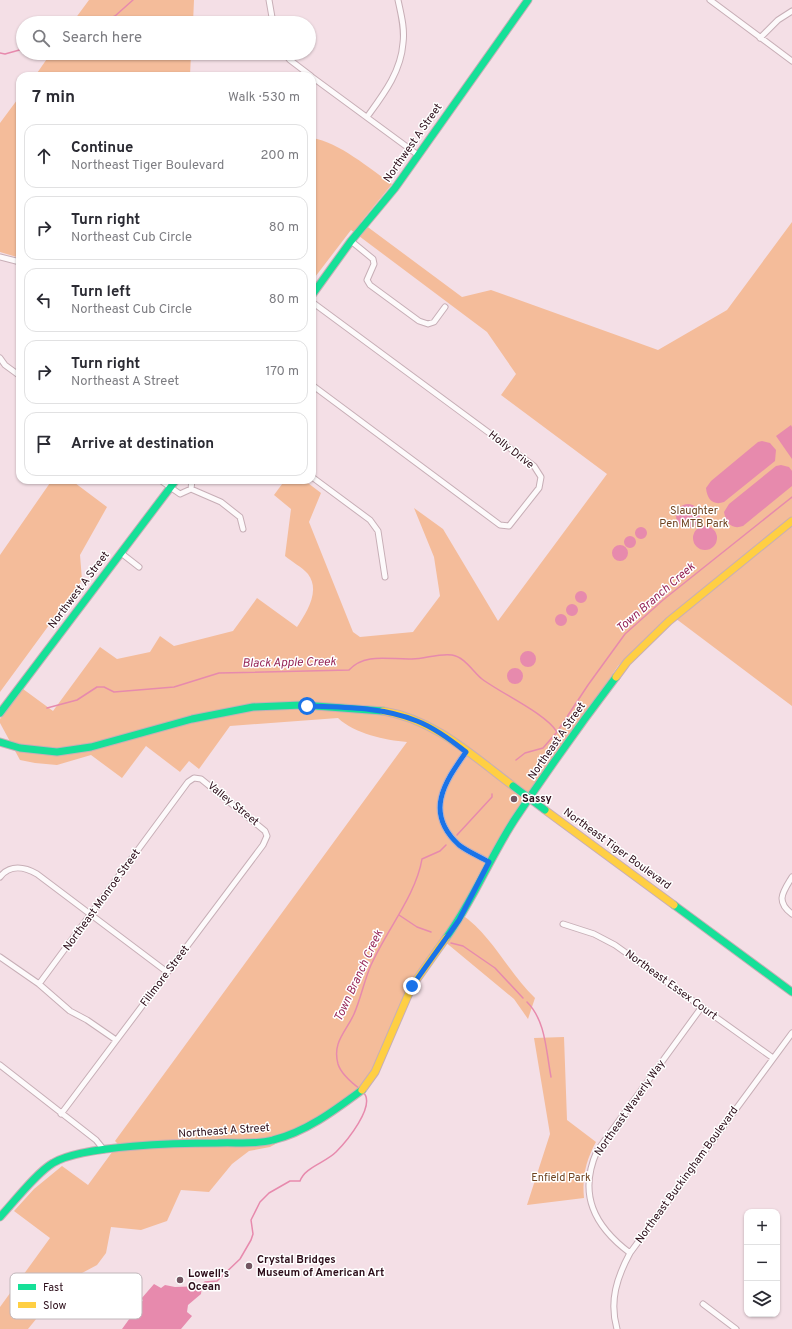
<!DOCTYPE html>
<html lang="en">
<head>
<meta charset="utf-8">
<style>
  body { margin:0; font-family:Overpass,sans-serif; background:#f7f7f7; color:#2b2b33 }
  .controls { position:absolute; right:12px; bottom:12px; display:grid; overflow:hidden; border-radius:8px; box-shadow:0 1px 3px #0004 }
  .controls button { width:36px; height:36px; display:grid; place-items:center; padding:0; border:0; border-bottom:1px solid #e1e1e2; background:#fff; color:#2b2b33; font:20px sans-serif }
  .stop { position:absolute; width:12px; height:12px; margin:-9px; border:3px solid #1a73e8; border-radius:50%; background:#fff }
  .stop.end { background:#1a73e8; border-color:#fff; box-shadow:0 1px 4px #0008 }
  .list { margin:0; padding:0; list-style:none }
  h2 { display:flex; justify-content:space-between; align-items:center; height:52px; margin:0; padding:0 16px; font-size:17px }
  h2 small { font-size:13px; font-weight:400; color:#7c7c81 }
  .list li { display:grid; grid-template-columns:26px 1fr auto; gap:12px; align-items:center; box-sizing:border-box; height:64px; margin:0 8px 8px; padding:0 8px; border:1px solid #e1e1e2; border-radius:12px }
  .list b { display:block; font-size:15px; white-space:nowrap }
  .list p { margin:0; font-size:13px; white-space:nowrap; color:#7c7c81 }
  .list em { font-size:13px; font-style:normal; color:#7c7c81 }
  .icon { flex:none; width:22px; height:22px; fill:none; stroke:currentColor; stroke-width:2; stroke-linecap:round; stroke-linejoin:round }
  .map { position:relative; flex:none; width:792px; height:1329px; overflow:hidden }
  .search { position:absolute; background:#fff; box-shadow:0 1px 3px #0004; left:16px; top:16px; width:300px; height:44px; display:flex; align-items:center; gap:10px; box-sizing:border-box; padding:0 14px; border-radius:22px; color:#7c7c81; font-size:15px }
  .panel { position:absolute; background:#fff; box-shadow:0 1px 3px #0004; left:16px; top:72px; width:300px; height:412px; border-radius:12px }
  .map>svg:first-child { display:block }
</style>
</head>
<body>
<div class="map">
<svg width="792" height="1329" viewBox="0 0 792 1329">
  <rect width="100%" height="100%" fill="#f4dfe6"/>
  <path fill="#f4bc9a" d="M 89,0 L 194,0 L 193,23 L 72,23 Z
    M 51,53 L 191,53 L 190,76 L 35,76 Z
    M 20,96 L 20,258 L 0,252 L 0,123 Z
    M 312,138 C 339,142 370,169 392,184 L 361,222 L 462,297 L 491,290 L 658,350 L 727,310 L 792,222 L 792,706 L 671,615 L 618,666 L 539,782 L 484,878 L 478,875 L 479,880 L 461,914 C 492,935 508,972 535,998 L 528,1019 L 514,999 L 444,941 L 412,986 L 371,1078 L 340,1109 L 270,1147 L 249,1151 L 232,1164 L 209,1192 L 181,1190 L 167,1221 L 141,1230 L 111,1227 L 106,1253 L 97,1265 L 67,1281 L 28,1329 L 0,1329 L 0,1307 L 50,1238 L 14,1211 L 34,1189 L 62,1166 L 88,1185 L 118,1144 L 115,1141 L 407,742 C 385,740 355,734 338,718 L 230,726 L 199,769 L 189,761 L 180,772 L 146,746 L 122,778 L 91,755 L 57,765 L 35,763 L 20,760 L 0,723 L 0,719 L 23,689 L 53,711 L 100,647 L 117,659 L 150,652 L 160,636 L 174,646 L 233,631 L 257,598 L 297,627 C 306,613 321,591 308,574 C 302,567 292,562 285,556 L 291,509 L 274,495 L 285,480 L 304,480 L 321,493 L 309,522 L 353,632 L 360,637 L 413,632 L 440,596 L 434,557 L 414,508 L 443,529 L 498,621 L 607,474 L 501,395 L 516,374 L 487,332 L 351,230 L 312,281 Z
    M 52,480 L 71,480 L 107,507 L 80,555 L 82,580 L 0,692 L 0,555 Z
    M 564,1037 L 567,1120 L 596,1142 C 586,1160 582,1177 584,1198 L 527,1205 L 550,1134 L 534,1038 Z"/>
  <path fill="#e78aad" d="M 791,425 L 792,427 L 792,459 L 776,436 Z
    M 762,441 L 770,443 L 776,450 L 775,461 L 724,502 C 713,506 707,499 706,488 L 711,481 L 758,442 Z
    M 781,465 L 789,467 L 792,471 L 792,486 L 743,526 C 732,530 726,523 724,512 L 729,504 L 776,466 Z
    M676 516a12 12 0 1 1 24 0a12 12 0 1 1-24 0Z
    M693 538a12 12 0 1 1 24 0a12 12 0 1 1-24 0Z
    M635 533a6 6 0 1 1 12 0a6 6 0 1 1-12 0Z
    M624 542a6 6 0 1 1 12 0a6 6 0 1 1-12 0Z
    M612 553a8 8 0 1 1 16 0a8 8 0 1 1-16 0Z
    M575 597a6 6 0 1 1 12 0a6 6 0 1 1-12 0Z
    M566 610a6 6 0 1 1 12 0a6 6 0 1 1-12 0Z
    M555 620a6 6 0 1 1 12 0a6 6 0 1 1-12 0Z
    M520 659a8 8 0 1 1 16 0a8 8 0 1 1-16 0Z
    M507 676a8 8 0 1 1 16 0a8 8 0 1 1-16 0Z
    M 154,1284 L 161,1288 L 165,1285 L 175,1287 L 202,1286 L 201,1294 L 188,1305 L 187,1312 L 192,1316 L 181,1329 L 122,1329 L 143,1300 L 141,1299 Z"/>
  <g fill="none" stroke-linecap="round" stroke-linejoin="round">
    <path stroke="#e78aad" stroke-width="1.5" d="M 99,23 L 115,16 L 133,0
      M 0,53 L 5,54 L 23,49
      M 47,708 L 77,700 L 97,687 L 104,687 L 114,692 L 174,687 L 219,673 L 349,670 C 365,652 391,660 412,659 C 425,659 439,653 452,655 C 465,657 473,672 482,679 C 502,694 545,713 557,732
      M 516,760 L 525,753 L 543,748 L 557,732 L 588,685 L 625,634 L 663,600 L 792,497
      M 457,835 L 492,797 L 492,794
      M 399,915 L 417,927 L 431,932
      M 451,943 L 463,946 L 495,968 L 523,998
      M 527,1002 C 546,1021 546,1051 551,1077
      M 360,1089 C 352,1083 341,1074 338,1064 C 332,1042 346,1032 354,1014 C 361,998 364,981 371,965 C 386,931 416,895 422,859 L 440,851 L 446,845
      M 202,1287 L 205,1282 L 217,1281 L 240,1259 L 251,1240 L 253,1234 L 251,1220 L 260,1202 L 269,1193 L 290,1181 L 300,1181 C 305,1167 325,1163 336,1152 C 346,1142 377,1105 363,1092"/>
    <g stroke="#c7aeb6" stroke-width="7">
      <path id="street" d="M 269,0 L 273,23
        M 710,0 L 792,61
        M 760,38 L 778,20 L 792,11
        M 284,53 L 290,60 L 311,76
        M 312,77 L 418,155
        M 367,117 C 383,95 401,72 403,43 C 405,29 401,14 398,0
        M 351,241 L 373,259 L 374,264 L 367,280 L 370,285 L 419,321 L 428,324 L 434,322 L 445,307
        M 0,257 L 20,262
        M 312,302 L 534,466 L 541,477 L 539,488 L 509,526 L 500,525 L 312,385
        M 0,358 L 5,365 L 20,376
        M 312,477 L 370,520 L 378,531 L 385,577
        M 160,480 L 180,494 L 191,489 L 192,480
        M 191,489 L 221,502 L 240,517 L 243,529
        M 121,553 L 139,567
        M 466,752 C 444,783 424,813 459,845 C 468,852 479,856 489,862
        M 0,877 C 10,864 25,867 37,874 L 167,972
        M 792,877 C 783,892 775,901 792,914
        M 563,924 L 594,934 L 615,945 L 773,1058
        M 0,957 L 39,984 L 70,1011 L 87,1020 L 116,1040
        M 39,984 L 188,782 L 194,778 L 201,779 L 265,831 L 267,836 L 263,845 L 61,1114
        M 0,1065 L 96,1140 L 104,1150
        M 630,1253 C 594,1226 578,1194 597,1151 L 701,1008
        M 703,1304 L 736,1329
        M 617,1329 C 609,1301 617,1277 630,1253 L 792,1033"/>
    </g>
    <g stroke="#c7aeb6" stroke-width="9">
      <path id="fast" d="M 312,295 L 351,241 L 395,188 L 528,0
        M 0,713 L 176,480
        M 0,742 L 20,748 L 57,752 L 91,747 L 192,719 L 253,707 L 302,705 L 383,711
        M 674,905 L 792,992
        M 446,938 C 473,901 490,857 515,819 C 547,771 581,723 616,677
        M 0,1217 C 14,1202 36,1173 53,1163 C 82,1145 182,1143 218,1143 C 236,1142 255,1145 273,1140 C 306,1132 335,1110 362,1090"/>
    </g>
    <g stroke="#c7aeb6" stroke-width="9">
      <path id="slow" d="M 616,677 L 627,662 L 669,621 L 792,521
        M 383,711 C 434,719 473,756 513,786
        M 545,810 L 674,905
        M 362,1090 L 375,1072 L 412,986 L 446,938"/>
    </g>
    <use href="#street" stroke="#fdfafb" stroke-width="5"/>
    <use href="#fast" stroke="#16e098" stroke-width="7"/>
    <use href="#slow" stroke="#ffcf43" stroke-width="7"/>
    <g stroke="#c7aeb6" stroke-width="9" stroke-linecap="butt">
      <path id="fast-bridge" d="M 513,786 L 545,810"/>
    </g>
    <use href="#fast-bridge" stroke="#16e098" stroke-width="7"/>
  </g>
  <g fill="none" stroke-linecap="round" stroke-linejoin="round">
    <path stroke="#1a73e8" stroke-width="5" d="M 307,706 C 344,707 382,707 417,721 C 435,728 451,740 466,752 C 444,783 424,813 459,845 C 468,852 479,856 489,862 L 459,920 L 412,986"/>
  </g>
  <g fill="#725661" stroke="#fff" stroke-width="1.5">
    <circle cx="514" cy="799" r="4"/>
    <circle cx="249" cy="1266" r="4"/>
    <circle cx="180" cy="1280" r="4"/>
  </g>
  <g text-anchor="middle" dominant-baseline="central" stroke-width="3" stroke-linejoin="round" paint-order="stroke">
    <g font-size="11" fill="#2c0d19" stroke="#fff">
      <text transform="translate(413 143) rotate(-55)">Northwest A Street</text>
      <text transform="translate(511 450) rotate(38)">Holly Drive</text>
      <text transform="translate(79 590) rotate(-53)">Northwest A Street</text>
      <text transform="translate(557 741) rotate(-55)">Northeast A Street</text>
      <text transform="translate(233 804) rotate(39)">Valley Street</text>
      <text transform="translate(617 849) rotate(36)">Northeast Tiger Boulevard</text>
      <text transform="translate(102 900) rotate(-54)">Northeast Monroe Street</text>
      <text transform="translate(165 976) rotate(-53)">Fillmore Street</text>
      <text transform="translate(671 985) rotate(36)">Northeast Essex Court</text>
      <text transform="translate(630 1108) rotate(-55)">Northeast Waverly Way</text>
      <text transform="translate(224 1131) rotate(-4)">Northeast A Street</text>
      <text transform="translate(687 1175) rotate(-54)">Northeast Buckingham Boulevard</text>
    </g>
    <g font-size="11" fill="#6e4320" stroke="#fff">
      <text x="694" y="511">Slaughter<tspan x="694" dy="13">Pen MTB Park</tspan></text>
      <text x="561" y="1178">Enfield Park</text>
    </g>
    <g font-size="11" font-weight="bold" fill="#2c0d19" stroke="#fff" text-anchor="start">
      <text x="522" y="799">Sassy</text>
      <text x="257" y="1260">Crystal Bridges<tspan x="257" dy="13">Museum of American Art</tspan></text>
      <text x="188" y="1274">Lowell's<tspan x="188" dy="13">Ocean</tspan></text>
    </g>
    <g font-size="12" font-style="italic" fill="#952557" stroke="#fff">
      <text transform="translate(656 598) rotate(-41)">Town Branch Creek</text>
      <text transform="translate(289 663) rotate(-1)">Black Apple Creek</text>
      <text transform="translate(359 976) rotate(-65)">Town Branch Creek</text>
    </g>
  </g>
  <rect x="10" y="1273" width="132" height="46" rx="6" fill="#fff" stroke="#c0b6ba" stroke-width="1"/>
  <rect x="18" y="1284" width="18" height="6" fill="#16e098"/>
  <rect x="18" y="1302" width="18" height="6" fill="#ffcf43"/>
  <g font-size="11" fill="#2c0d19">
    <text x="43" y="1291">Fast</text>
    <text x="43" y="1309">Slow</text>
  </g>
</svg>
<div class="controls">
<button>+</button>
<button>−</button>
<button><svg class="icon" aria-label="layers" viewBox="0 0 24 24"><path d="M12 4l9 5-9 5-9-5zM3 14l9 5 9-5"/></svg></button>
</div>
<div class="stop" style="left:307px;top:706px"></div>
<div class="stop end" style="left:412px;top:986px"></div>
<div class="search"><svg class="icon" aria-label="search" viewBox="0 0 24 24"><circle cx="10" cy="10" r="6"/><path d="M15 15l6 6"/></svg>Search here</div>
<section class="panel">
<h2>7 min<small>Walk · 530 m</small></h2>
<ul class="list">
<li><svg class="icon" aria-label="ahead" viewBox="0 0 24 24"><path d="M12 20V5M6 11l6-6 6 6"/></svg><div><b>Continue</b><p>Northeast Tiger Boulevard</p></div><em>200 m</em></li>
<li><svg class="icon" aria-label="right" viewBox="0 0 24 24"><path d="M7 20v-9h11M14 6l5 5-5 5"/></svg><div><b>Turn right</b><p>Northeast Cub Circle</p></div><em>80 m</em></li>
<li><svg class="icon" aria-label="left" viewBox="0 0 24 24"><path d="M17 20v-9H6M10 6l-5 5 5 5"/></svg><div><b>Turn left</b><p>Northeast Cub Circle</p></div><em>80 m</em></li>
<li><svg class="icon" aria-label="right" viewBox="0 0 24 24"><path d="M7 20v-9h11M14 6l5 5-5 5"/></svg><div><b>Turn right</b><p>Northeast A Street</p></div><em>170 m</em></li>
<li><svg class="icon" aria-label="arrive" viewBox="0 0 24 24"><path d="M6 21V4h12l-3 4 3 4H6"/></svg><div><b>Arrive at destination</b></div></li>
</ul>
</section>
</div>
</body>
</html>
